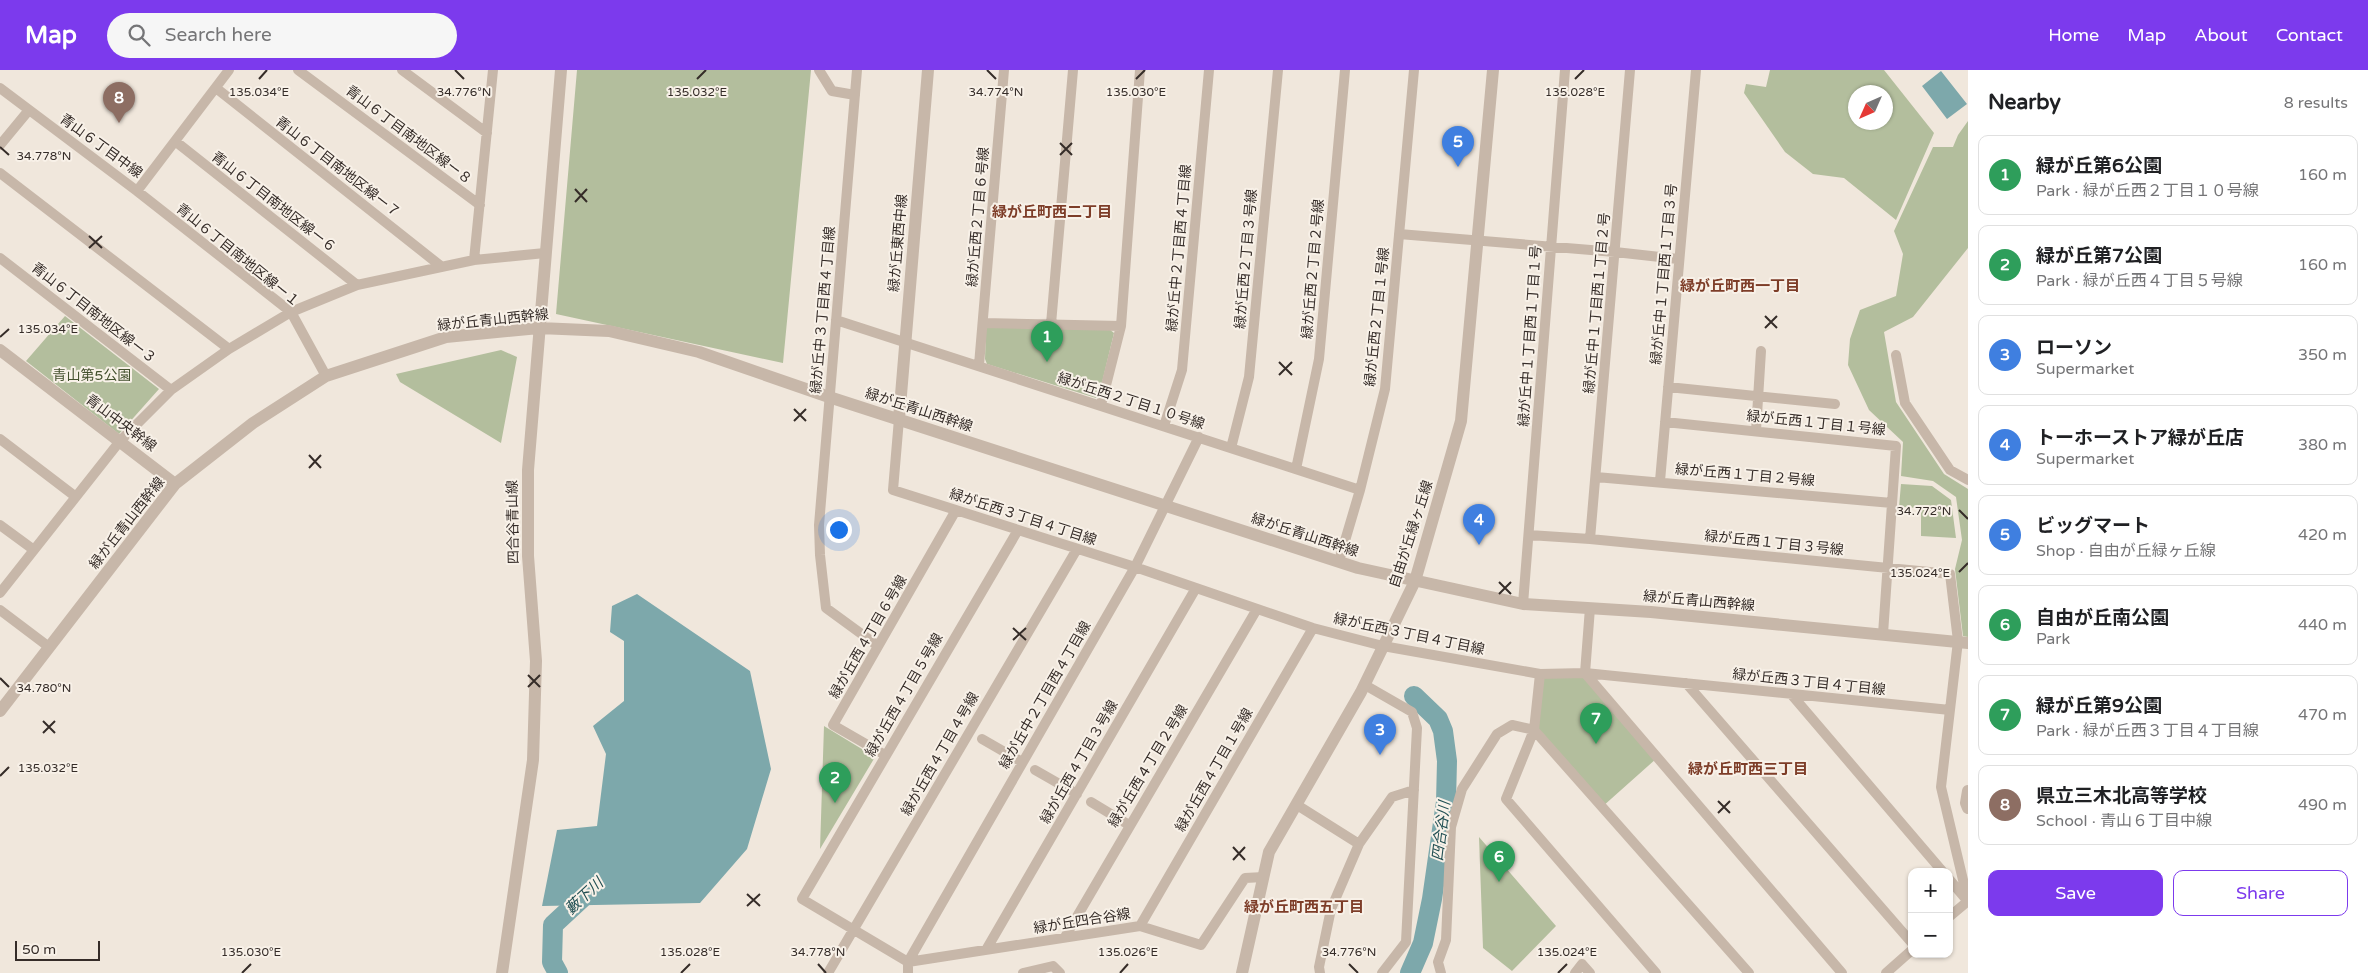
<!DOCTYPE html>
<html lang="en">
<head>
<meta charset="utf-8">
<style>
  body { margin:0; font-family:"Varela Round","Noto Sans JP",sans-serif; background:#f6f6f6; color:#202124 }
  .controls { position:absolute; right:15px; bottom:15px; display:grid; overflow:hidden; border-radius:10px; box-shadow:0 1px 4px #0004 }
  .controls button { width:45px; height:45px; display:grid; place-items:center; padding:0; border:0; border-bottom:1px solid #e0e0e0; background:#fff; color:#202124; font:25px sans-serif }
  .compass { position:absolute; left:1848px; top:15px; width:45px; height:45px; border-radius:50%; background:#fff; box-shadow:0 1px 4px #0004; rotate:225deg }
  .scale { position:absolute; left:15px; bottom:12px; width:85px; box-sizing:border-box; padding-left:5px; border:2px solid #352c28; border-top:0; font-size:14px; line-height:18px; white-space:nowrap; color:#352c28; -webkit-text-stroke:4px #f8f1e8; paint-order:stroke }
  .you { position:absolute; left:838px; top:459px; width:18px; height:18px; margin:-12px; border:4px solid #fff; border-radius:50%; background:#1a73e8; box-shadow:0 0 0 8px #1a73e833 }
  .badge { display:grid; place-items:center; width:32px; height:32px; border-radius:50%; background:#7c3aed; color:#fff; font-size:16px; font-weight:700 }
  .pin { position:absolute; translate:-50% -41px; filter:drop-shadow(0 1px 2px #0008) }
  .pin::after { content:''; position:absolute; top:26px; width:18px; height:15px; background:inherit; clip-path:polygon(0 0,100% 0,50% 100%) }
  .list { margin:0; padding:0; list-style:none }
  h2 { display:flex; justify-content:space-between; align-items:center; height:65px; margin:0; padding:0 20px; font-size:21px }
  h2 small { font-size:16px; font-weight:400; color:#757577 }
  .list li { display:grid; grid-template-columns:32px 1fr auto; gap:15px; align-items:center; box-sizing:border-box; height:80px; margin:0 10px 10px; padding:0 10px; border:1px solid #e0e0e0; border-radius:10px }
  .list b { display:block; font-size:19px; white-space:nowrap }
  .list p { margin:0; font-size:16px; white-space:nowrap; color:#757577 }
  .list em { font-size:16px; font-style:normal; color:#757577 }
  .actions { display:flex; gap:10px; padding:15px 20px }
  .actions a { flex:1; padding:11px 0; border:1px solid #7c3aed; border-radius:10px; text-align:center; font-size:18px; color:#7c3aed }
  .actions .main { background:#7c3aed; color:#fff }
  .icon { flex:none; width:28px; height:28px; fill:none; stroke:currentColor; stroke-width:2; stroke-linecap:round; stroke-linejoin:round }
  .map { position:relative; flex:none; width:1968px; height:903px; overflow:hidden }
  header { display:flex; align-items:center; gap:30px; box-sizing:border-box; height:70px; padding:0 25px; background:#7c3aed; color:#fff }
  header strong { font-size:24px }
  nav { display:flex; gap:28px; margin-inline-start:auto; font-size:18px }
  .search { width:350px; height:45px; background:#f6f6f6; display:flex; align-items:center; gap:12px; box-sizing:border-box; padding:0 18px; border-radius:28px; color:#757577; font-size:19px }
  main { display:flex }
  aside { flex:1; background:#fff }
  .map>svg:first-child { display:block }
</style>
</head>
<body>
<header>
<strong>Map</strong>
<div class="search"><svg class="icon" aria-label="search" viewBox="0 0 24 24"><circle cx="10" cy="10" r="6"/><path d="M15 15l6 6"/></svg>Search here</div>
<nav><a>Home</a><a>Map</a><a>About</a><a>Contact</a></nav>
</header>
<main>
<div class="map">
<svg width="1968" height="903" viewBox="0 0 1968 903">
  <rect width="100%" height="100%" fill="#f0e7dc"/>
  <path fill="#b3be9d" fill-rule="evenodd" d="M 577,0 L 811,0 L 783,293 L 556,244 Z
    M 1770,0 L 1884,0 L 1934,63 L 1896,150 L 1844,108 L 1813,104 L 1785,82 L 1744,23 L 1746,14 L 1766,17 ZM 1856,22 L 1886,22 L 1886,52 L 1856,52 Z
    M 1968,51 L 1968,178 L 1913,247 L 1884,262 L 1896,332 L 1944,404 L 1968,419 L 1968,567 L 1963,566 L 1955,499 L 1962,470 L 1956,427 L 1933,411 L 1901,406 L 1903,372 L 1869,340 L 1848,295 L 1850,269 L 1860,240 L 1896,226 L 1903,184 L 1894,161 L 1933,77 L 1953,77 L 1958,65 Z
    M 65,246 L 159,319 L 119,364 L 26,291 Z
    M 989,255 L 1109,259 L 1114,263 L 1099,325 L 1096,328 L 987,294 L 985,289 L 986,259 Z
    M 501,280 L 517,287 L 501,373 L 400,312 L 396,304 Z
    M 1901,414 L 1932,416 L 1951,430 L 1956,468 L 1921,466 L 1921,438 L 1899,437 Z
    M 1585,603 L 1657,688 L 1602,737 L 1534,660 L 1540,604 Z
    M 824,656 L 875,687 L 820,779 Z
    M 1479,767 L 1556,856 L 1512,901 L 1483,878 Z"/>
  <path fill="#7da8ab" d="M 1941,1 L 1967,34 L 1947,49 L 1922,16 Z
    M 637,524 L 750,601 L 771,699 L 747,779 L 700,833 L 542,836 L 557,760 L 597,756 L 606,684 L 593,656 L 624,631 L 624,571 L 610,562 L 612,536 Z"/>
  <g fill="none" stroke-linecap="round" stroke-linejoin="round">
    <path stroke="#7da8ab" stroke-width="20" d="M 558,903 L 552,892 L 553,855 L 594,817
      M 1410,903 L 1423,873 L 1432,829 L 1446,732 L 1447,691 L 1443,661 L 1438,649 L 1414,626"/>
    <path stroke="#c7b7a9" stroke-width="10" d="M 298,0 L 480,135
      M 402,0 L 487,63
      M 819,0 L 832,21 L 855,25
      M 857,0 L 819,455 L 820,485 L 826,538 L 878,576
      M 0,18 L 137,121 L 229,0
      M 216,18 L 442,197
      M 175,71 L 357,215
      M 0,75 L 29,40
      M 0,103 L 229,279
      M 137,121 L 291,242 L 326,306
      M 1399,164 L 1615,182 L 1678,189
      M 0,188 L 171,320
      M 474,190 L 493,0
      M 836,250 L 1360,420
      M 983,253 L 1121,256
      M 1051,254 L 1073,0
      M 1896,285 L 1905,333 L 1950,400 L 1968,410
      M 979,295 L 1004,0
      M 1668,317 L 1835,334
      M 1101,335 L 1121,256 L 1140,0
      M 899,349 L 893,420 L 1135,497 L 1313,558 L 1383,576 L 1540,604 L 1585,603 L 1950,640
      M 1665,352 L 1896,376 L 1883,564
      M 1164,356 L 1182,300 L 1209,0
      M 1756,361 L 1761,281
      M 0,369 L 76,427
      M 1231,378 L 1249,307 L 1278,0
      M 1296,399 L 1319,289 L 1345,0
      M 1596,407 L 1892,433
      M 1660,411 L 1696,0
      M 0,455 L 34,480
      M 1529,465 L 1590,469 L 1950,504 L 1958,571 L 1941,717 L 1968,831 L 1949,847
      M 1590,469 L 1630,0
      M 1339,491 L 1360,420 L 1385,319 L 1414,0
      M 0,523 L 120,371 L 171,320 L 229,279 L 291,242 L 357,215 L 474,190 L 545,183
      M 1523,534 L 1565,0
      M 1590,538 L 1585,603 L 1842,903
      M 0,540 L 49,577
      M 1540,604 L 1534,660 L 1506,729 L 1656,903
      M 1686,613 L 1912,873
      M 1365,615 L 1412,642 L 1417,658 L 1406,872 L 1382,903
      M 1791,624 L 1943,802
      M 982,669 L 1022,692
      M 885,685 L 833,655 L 956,440
      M 1035,700 L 1077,724
      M 1091,732 L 1129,755
      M 1297,735 L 1359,774
      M 1949,809 L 1965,828
      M 1140,856 L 1313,558
      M 1065,867 L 1257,539
      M 986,880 L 1196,518
      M 908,892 L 1135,497 L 1199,367
      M 908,892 L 802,829 L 1018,460
      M 908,892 L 1140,856 L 1201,875 L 1245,808 L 1264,807
      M 908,892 L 908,903
      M 828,903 L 1077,479
      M 1023,903 L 1053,896 L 1060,903
      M 1320,903 L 1319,897 L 1331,839 L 1359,774 L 1392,727 L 1414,720
      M 1441,903 L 1438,892 L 1446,870 L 1451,757 L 1462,719 L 1497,664 L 1512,655 L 1534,660 L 1749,903
      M 1575,903 L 1582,894 L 1590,903
      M 1886,903 L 1912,880"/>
    <path stroke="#c7b7a9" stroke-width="12" d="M 0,280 L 175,414
      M 899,349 L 928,0
      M 0,641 L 175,414 L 253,353 L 326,306 L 446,267 L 539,258 L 609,261 L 699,282 L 829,327 L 1358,498 L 1523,534 L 1651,542 L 1968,573
      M 1968,721 L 1966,733 L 1968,738
      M 502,903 L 533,690 L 536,591 L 528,486 L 528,400 L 561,0
      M 1242,903 L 1269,782 L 1361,622 L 1415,511 L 1461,351 L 1493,0"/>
  </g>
  <path fill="none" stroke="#352c28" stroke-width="2" d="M 455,0 L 464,9M 987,0 L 996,9M 259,9 L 267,0M 697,9 L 706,0M 1136,9 L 1145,0M 1575,9 L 1584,0M 1060,73 L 1072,85M 0,77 L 9,85M 1060,85 L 1072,73M 575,119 L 587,132M 575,132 L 587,119M 89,166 L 102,178M 89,178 L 102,166M 1765,246 L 1777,258M 1765,258 L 1777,246M 0,267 L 9,259M 1279,292 L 1292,305M 1279,305 L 1292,292M 794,339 L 806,351M 794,351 L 806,339M 309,385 L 321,398M 309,398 L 321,385M 1959,440 L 1968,449M 1959,502 L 1968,493M 1499,512 L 1511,524M 1499,524 L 1511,512M 1013,558 L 1026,570M 1013,570 L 1026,558M 528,605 L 540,617M 0,608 L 9,617M 528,617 L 540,605M 43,651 L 55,663M 43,663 L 55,651M 0,706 L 9,697M 1718,731 L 1730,743M 1718,743 L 1730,731M 1233,777 L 1245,790M 1233,790 L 1245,777M 747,824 L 760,836M 747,836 L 760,824M 818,894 L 826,903M 1349,894 L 1358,903M 242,903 L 251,894M 681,903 L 690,894M 1120,903 L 1128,894M 1558,903 L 1567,894"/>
  <g text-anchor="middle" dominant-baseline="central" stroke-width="4" stroke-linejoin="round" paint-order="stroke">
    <g font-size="14" fill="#352c28" stroke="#f8f1e8">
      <text transform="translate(409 65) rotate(37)">青山６丁目南地区線ー８</text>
      <text transform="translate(101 76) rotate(36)">青山６丁目中線</text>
      <text transform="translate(338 97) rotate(38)">青山６丁目南地区線ー７</text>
      <text transform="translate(274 132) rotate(38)">青山６丁目南地区線ー６</text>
      <text transform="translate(978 147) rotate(-85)">緑が丘西２丁目６号線</text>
      <text transform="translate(898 173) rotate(-85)">緑が丘東西中線</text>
      <text transform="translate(1179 178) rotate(-85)">緑が丘中２丁目西４丁目線</text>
      <text transform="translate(238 185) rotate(39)">青山６丁目南地区線ー１</text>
      <text transform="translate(1246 189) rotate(-85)">緑が丘西２丁目３号線</text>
      <text transform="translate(1313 199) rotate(-85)">緑が丘西２丁目２号線</text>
      <text transform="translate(1664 204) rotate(-85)">緑が丘中１丁目西１丁目３号</text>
      <text transform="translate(1597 233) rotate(-85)">緑が丘中１丁目西１丁目２号</text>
      <text transform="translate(823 240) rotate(-85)">緑が丘中３丁目西４丁目線</text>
      <text transform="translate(94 243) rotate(38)">青山６丁目南地区線ー３</text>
      <text transform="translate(1377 247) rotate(-84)">緑が丘西２丁目１号線</text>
      <text transform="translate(493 250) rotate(-6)">緑が丘青山西幹線</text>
      <text transform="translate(1530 266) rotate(-86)">緑が丘中１丁目西１丁目１号</text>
      <text transform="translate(1131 331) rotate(18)">緑が丘西２丁目１０号線</text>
      <text transform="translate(919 340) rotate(18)">緑が丘青山西幹線</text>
      <text transform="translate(121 353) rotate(37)">青山中央幹線</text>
      <text transform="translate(1816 353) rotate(6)">緑が丘西１丁目１号線</text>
      <text transform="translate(1745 405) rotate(5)">緑が丘西１丁目２号線</text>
      <text transform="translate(1023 447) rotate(18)">緑が丘西３丁目４丁目線</text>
      <text transform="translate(513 452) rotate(-91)">四合谷青山線</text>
      <text transform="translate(127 453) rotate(-52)">緑が丘青山西幹線</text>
      <text transform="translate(1411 464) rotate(-72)">自由が丘緑ヶ丘線</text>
      <text transform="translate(1305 465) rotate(18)">緑が丘青山西幹線</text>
      <text transform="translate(1774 473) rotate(6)">緑が丘西１丁目３号線</text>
      <text transform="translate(1699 531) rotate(5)">緑が丘青山西幹線</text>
      <text transform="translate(1409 564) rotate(12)">緑が丘西３丁目４丁目線</text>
      <text transform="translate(868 567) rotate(-60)">緑が丘西４丁目６号線</text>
      <text transform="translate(1809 612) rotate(6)">緑が丘西３丁目４丁目線</text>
      <text transform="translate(904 625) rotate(-60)">緑が丘西４丁目５号線</text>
      <text transform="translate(1045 625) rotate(-60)">緑が丘中２丁目西４丁目線</text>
      <text transform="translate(940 684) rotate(-60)">緑が丘西４丁目４号線</text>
      <text transform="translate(1079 692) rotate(-60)">緑が丘西４丁目３号線</text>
      <text transform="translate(1148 696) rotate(-59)">緑が丘西４丁目２号線</text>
      <text transform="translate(1214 700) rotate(-60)">緑が丘西４丁目１号線</text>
      <text transform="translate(1082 851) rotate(-9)">緑が丘四合谷線</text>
    </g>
    <g font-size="14" fill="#44512e" stroke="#f8f1e8">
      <text x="92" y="305">青山第5公園</text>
    </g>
    <g font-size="15" font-weight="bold" fill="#7d3d28" stroke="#f8f1e8">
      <text x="1052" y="142">緑が丘町西二丁目</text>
      <text x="1740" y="216">緑が丘町西一丁目</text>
      <text x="1748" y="699">緑が丘町西三丁目</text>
      <text x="1304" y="837">緑が丘町西五丁目</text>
    </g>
    <g font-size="15" font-style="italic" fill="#214f53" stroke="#f8f1e8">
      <text transform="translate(1441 761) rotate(-83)">四合谷川</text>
      <text transform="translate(584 826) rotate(-43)">藪下川</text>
    </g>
  </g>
  <g font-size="12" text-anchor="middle" fill="#352c28" stroke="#f8f1e8" stroke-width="4" stroke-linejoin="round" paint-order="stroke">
    <text x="259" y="26">135.034°E</text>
    <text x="464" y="26">34.776°N</text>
    <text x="697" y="26">135.032°E</text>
    <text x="996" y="26">34.774°N</text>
    <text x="1136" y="26">135.030°E</text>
    <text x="1575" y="26">135.028°E</text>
    <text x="44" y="90">34.778°N</text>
    <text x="48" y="263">135.034°E</text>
    <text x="1924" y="445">34.772°N</text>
    <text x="1920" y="507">135.024°E</text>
    <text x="44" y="622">34.780°N</text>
    <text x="48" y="702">135.032°E</text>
    <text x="251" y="886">135.030°E</text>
    <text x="690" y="886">135.028°E</text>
    <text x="1128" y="886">135.026°E</text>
    <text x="1567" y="886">135.024°E</text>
    <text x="818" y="886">34.778°N</text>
    <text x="1349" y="886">34.776°N</text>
  </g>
</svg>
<div class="controls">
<button>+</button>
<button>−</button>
</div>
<svg class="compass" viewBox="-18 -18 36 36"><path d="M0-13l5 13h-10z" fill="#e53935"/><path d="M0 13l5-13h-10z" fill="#757577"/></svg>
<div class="scale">50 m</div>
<div class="you"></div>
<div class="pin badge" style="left:1047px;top:292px;background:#2e9e5b">1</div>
<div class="pin badge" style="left:835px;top:733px;background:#2e9e5b">2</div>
<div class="pin badge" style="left:1380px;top:685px;background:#3f7fe0">3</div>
<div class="pin badge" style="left:1479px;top:475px;background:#3f7fe0">4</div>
<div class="pin badge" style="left:1458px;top:97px;background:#3f7fe0">5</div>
<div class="pin badge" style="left:1499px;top:812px;background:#2e9e5b">6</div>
<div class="pin badge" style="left:1596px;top:674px;background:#2e9e5b">7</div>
<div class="pin badge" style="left:119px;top:53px;background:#8d6e63">8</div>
</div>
<aside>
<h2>Nearby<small>8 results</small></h2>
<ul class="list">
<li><span class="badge" style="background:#2e9e5b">1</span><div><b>緑が丘第6公園</b><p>Park · 緑が丘西２丁目１０号線</p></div><em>160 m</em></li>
<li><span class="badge" style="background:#2e9e5b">2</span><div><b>緑が丘第7公園</b><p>Park · 緑が丘西４丁目５号線</p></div><em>160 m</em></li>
<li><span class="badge" style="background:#3f7fe0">3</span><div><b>ローソン</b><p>Supermarket</p></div><em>350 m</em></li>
<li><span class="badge" style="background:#3f7fe0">4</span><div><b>トーホーストア緑が丘店</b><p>Supermarket</p></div><em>380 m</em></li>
<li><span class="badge" style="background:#3f7fe0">5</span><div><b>ビッグマート</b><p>Shop · 自由が丘緑ヶ丘線</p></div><em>420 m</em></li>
<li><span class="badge" style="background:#2e9e5b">6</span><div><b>自由が丘南公園</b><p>Park</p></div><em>440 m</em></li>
<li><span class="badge" style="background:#2e9e5b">7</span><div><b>緑が丘第9公園</b><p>Park · 緑が丘西３丁目４丁目線</p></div><em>470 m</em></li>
<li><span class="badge" style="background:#8d6e63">8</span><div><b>県立三木北高等学校</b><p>School · 青山６丁目中線</p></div><em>490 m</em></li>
</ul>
<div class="actions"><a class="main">Save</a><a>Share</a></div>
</aside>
</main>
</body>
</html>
